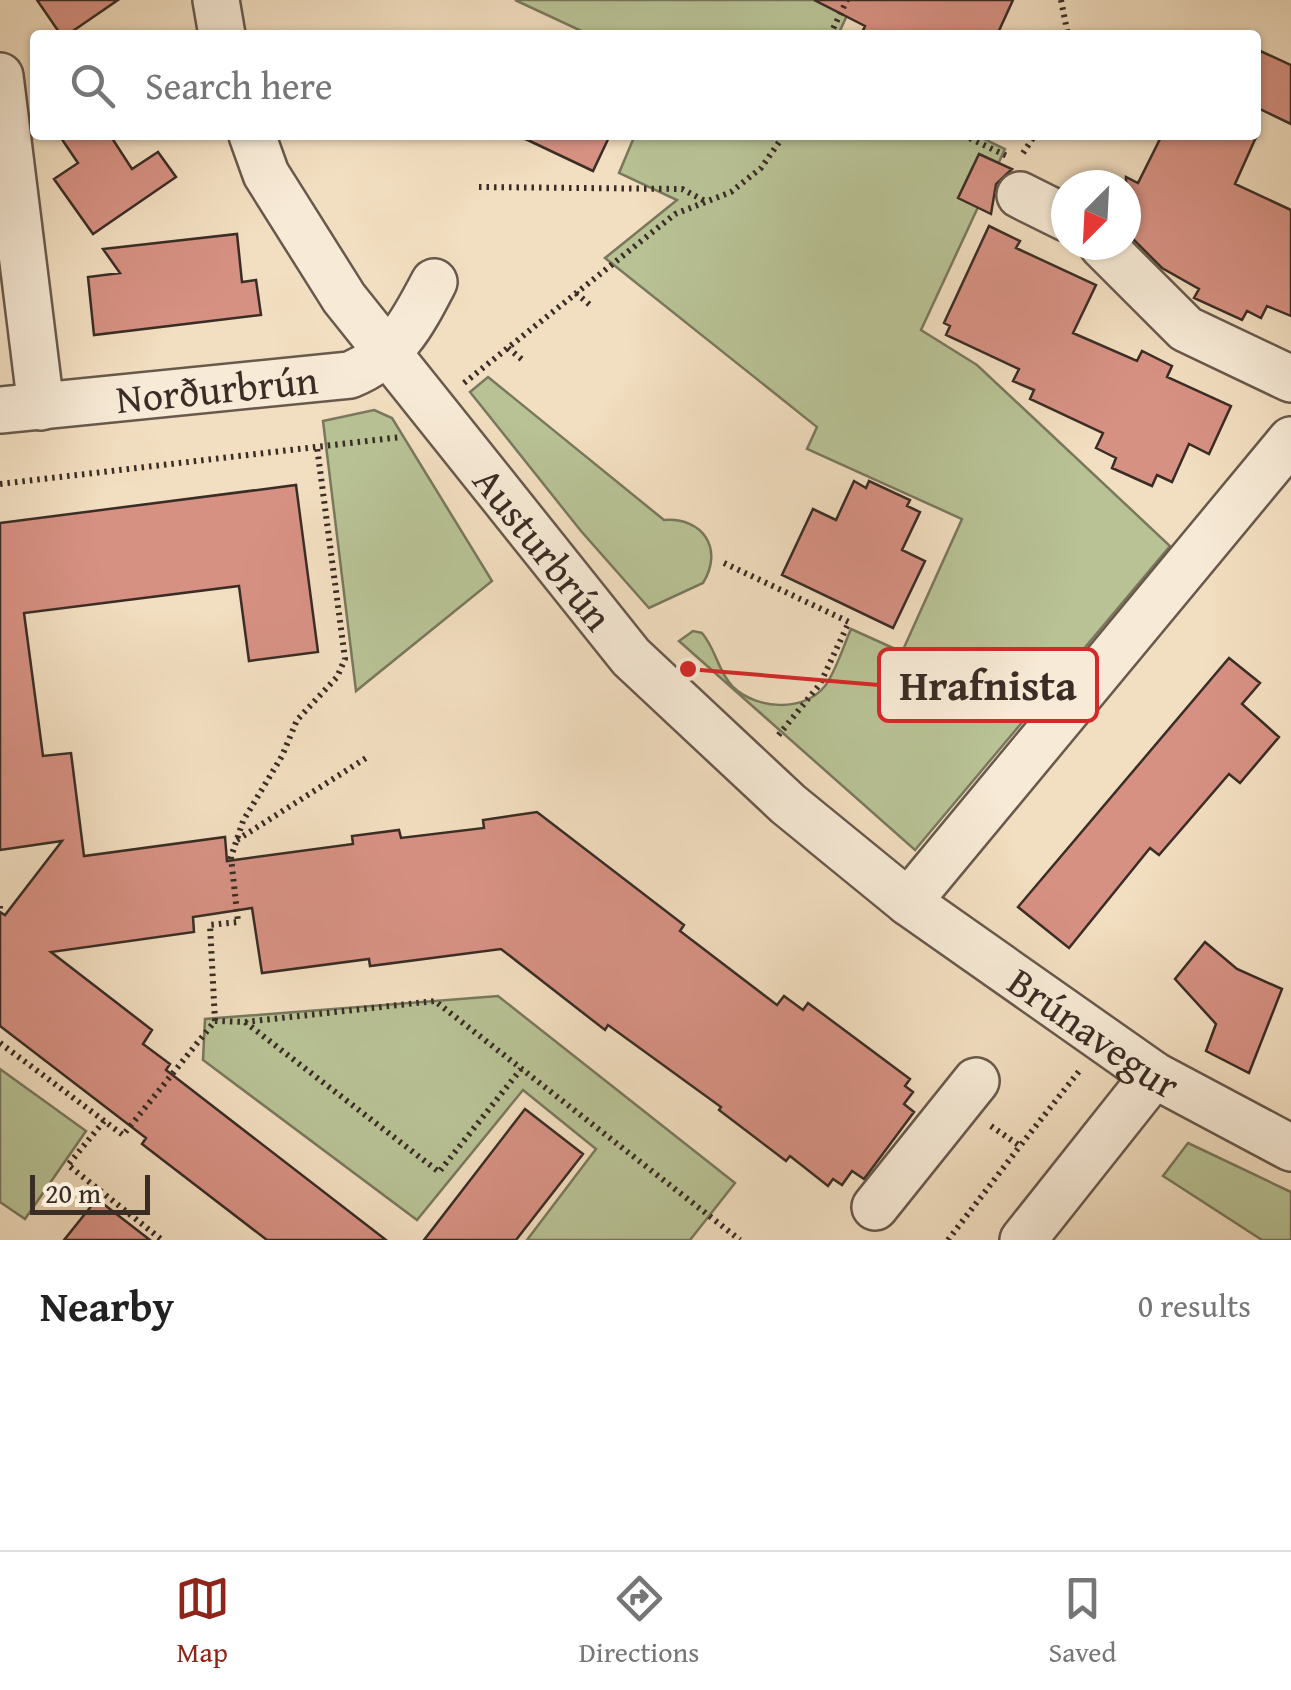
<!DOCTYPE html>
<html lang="en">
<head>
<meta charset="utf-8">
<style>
  body { margin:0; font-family:"Gentium Book Plus",serif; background:#f6f6f6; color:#222 }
  .compass { position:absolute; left:1051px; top:170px; width:90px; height:90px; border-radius:50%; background:#fff; box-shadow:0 2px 8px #0004; rotate:204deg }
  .scale { position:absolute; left:30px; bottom:25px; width:120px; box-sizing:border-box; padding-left:10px; border:5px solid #3a2d25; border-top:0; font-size:28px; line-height:35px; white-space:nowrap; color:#3a2d25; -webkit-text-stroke:8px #f7ead6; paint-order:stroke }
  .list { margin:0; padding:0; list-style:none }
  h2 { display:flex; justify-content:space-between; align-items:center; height:130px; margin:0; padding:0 40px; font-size:42px }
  h2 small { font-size:32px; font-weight:400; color:#767676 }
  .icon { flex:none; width:55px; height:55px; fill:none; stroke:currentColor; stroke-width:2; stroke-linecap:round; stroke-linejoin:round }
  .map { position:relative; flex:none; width:1291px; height:1240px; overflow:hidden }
  .search { position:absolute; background:#fff; box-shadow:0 2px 8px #0004; left:30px; right:30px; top:30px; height:110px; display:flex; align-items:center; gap:25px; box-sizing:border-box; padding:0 35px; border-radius:10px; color:#767676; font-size:38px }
  .sheet { height:310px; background:#fff }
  nav { display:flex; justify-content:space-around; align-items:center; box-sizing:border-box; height:140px; border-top:2px solid #e0e0e0; background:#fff; font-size:28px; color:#767676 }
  nav a { display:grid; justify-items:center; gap:5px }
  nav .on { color:#8f2418 }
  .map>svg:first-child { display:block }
</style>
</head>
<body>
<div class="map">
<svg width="1291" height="1240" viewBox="0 0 1291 1240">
  <rect width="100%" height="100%" fill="#f2dec0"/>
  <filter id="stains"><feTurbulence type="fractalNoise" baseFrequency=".002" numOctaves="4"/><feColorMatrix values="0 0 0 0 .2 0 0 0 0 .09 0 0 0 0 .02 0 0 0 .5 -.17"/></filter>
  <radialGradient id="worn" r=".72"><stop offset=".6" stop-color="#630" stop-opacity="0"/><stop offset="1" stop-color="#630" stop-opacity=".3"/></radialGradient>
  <path fill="#b8c295" stroke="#79785d" stroke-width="2.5" d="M 515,0 L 854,0 L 838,35 L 590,35 Z
    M 635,135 L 976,135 L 1005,149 L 921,330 L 977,365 L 1170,546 L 915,850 L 679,641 L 693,631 L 702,633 C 716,649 718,672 733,687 C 756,709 803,713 825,686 C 836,671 843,647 851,629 L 902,652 L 962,519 L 807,449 L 817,427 L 605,258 L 677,200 L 619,173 Z
    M 488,377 L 664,520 C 703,517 724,549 703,583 L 649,608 L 581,531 L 470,392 Z
    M 374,410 L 392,418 L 492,581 L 356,691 L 323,421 Z
    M 498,996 L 735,1183 L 690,1240 L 527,1240 L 596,1149 L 523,1090 L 417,1220 L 203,1060 L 205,1019 Z
    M 0,1069 L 86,1131 L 25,1219 L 0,1202 Z
    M 1188,1143 L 1291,1192 L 1291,1240 L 1262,1240 L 1163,1176 Z"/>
  <path fill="#d79183" stroke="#3a2d25" stroke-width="2.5" d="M 37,0 L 118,0 L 67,35 L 61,35 Z
    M 814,0 L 1013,0 L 997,35 L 861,35 L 865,26 Z
    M 1256,49 L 1291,65 L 1291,124 L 1256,107 Z
    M 59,135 L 110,135 L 132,169 L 158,152 L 176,177 L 93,234 L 54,179 L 78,163 Z
    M 517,135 L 610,135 L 593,171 Z
    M 1162,135 L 1257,135 L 1235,184 L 1291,210 L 1291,316 L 1267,306 L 1261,318 L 1247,311 L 1242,320 L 1194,298 L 1199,289 L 1162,268 L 1126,232 L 1126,177 L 1138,183 Z
    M 979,154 L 1012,169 L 996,184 L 991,214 L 958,198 Z
    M 989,226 L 1020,241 L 1016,248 L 1096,285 L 1073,333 L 1137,361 L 1142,351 L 1172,366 L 1167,377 L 1231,406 L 1209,454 L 1189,444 L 1172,482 L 1157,475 L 1152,486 L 1112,468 L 1116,458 L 1096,448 L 1103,433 L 1030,399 L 1034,390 L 1013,381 L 1019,369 L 946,335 L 950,326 L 944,323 Z
    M 237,234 L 242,282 L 256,280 L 261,315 L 94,335 L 88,277 L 120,273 L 103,249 Z
    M 854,481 L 866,488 L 869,481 L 910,500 L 907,506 L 920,512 L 902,550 L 925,561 L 893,628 L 782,575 L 813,509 L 836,520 Z
    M 296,485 L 318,652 L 249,661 L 239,586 L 24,613 L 43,756 L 71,753 L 84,856 L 225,837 L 227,861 L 353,844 L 352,836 L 399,830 L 401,838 L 484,828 L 483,820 L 537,812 L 684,925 L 680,931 L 777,1005 L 784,996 L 803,1010 L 808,1003 L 910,1079 L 905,1086 L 913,1092 L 904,1104 L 914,1112 L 864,1179 L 852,1171 L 842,1185 L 833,1179 L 828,1186 L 790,1156 L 786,1161 L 719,1110 L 721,1107 L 608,1025 L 605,1030 L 501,949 L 370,966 L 369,959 L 262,973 L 252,908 L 193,917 L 194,932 L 51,952 L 152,1030 L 143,1044 L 170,1064 L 166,1070 L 386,1240 L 267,1240 L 142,1144 L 146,1138 L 0,1026 L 0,912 L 5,915 L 62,841 L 0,850 L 0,523 Z
    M 1229,658 L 1260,683 L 1242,704 L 1279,737 L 1240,783 L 1229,774 L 1159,855 L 1150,848 L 1069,948 L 1018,907 Z
    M 1205,942 L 1237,969 L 1282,989 L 1249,1073 L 1206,1051 L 1216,1024 L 1175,979 Z
    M 525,1109 L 583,1154 L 516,1240 L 424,1240 Z
    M 97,1199 L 150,1240 L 64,1240 Z"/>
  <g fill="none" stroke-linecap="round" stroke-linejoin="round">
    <g stroke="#68594c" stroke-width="50">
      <g id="minor">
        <path d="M 216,0 L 222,35"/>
        <path d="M 0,76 L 41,407"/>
        <path id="s1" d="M 252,135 L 266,174 L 344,298 L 631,657 L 788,804 L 908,902 L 1154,1075 L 1291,1148"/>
        <path d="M 1020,195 L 1066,218"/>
        <path d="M 1102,245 L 1186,329 L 1291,379"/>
        <path id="s2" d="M 0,410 L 350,375 C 396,356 412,324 434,282"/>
        <path d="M 908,902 L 1291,440"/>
        <path d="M 875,1207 L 976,1081"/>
        <path d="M 1023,1240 L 1154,1075"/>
      </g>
    </g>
    <path stroke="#3a2d25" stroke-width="6" stroke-dasharray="2.5 5" stroke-linecap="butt" d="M 1061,0 L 1068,35
      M 830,35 L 847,0
      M 963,135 L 1007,156
      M 1023,153 L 1035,135
      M 479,187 L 682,189 L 705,201
      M 576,293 L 590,305
      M 508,348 L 525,362
      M 464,383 L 675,214 L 731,192 L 761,168 L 784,135
      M 0,484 L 401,437
      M 724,563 L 849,622 L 820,684 L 777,737
      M 237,840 L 366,758
      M 0,906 L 0,913
      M 215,1021 L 210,925 L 238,922 L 231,857 L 243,821 L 282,756 L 297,720 L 337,677 L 345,659 L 317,447
      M 245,1022 L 439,1172 L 521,1069
      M 0,1043 L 123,1135 L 215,1021 L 245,1022 L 435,1001 L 740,1240
      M 104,1121 L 68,1165 L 162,1240
      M 991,1126 L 1020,1146 L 1080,1070
      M 948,1240 L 1020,1146"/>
    <use href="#minor" stroke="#f7ead6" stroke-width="45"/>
  </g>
  <g text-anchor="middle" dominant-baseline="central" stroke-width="8" stroke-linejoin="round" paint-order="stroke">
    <g font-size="40" fill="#3a2d25" stroke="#f7ead6">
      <text stroke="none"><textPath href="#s2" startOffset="218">Norðurbrún</textPath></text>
      <text stroke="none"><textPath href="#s1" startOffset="508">Austurbrún</textPath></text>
      <text stroke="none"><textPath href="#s1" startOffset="1245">Brúnavegur</textPath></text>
    </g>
  </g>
  <path fill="none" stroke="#d62828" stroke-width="4" d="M688 669L879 685"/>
  <circle fill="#d62828" stroke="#f7ead6" stroke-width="4" cx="688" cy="669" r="10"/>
  <rect fill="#f7ead6" stroke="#d62828" stroke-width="4" x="879" y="649" width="218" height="72" rx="10"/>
  <g font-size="42" text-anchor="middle" font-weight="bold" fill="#3a2d25">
    <text x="988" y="700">Hrafnista</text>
  </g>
  <rect width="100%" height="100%" filter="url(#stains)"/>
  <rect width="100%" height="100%" fill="url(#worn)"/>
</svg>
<svg class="compass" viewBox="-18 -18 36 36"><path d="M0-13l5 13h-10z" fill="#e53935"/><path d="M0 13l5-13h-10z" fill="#767676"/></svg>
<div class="scale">20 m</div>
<div class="search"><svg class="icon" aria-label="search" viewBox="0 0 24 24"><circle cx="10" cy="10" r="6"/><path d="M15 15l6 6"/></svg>Search here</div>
</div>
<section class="sheet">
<h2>Nearby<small>0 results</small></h2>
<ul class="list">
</ul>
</section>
<nav>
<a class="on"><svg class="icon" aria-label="map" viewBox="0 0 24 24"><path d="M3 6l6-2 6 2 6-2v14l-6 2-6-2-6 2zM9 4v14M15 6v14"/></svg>Map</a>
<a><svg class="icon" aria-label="directions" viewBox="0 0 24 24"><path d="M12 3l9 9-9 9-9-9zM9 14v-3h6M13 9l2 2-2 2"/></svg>Directions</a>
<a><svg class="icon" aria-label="saved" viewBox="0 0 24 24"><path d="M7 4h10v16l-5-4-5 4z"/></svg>Saved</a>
</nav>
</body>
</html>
